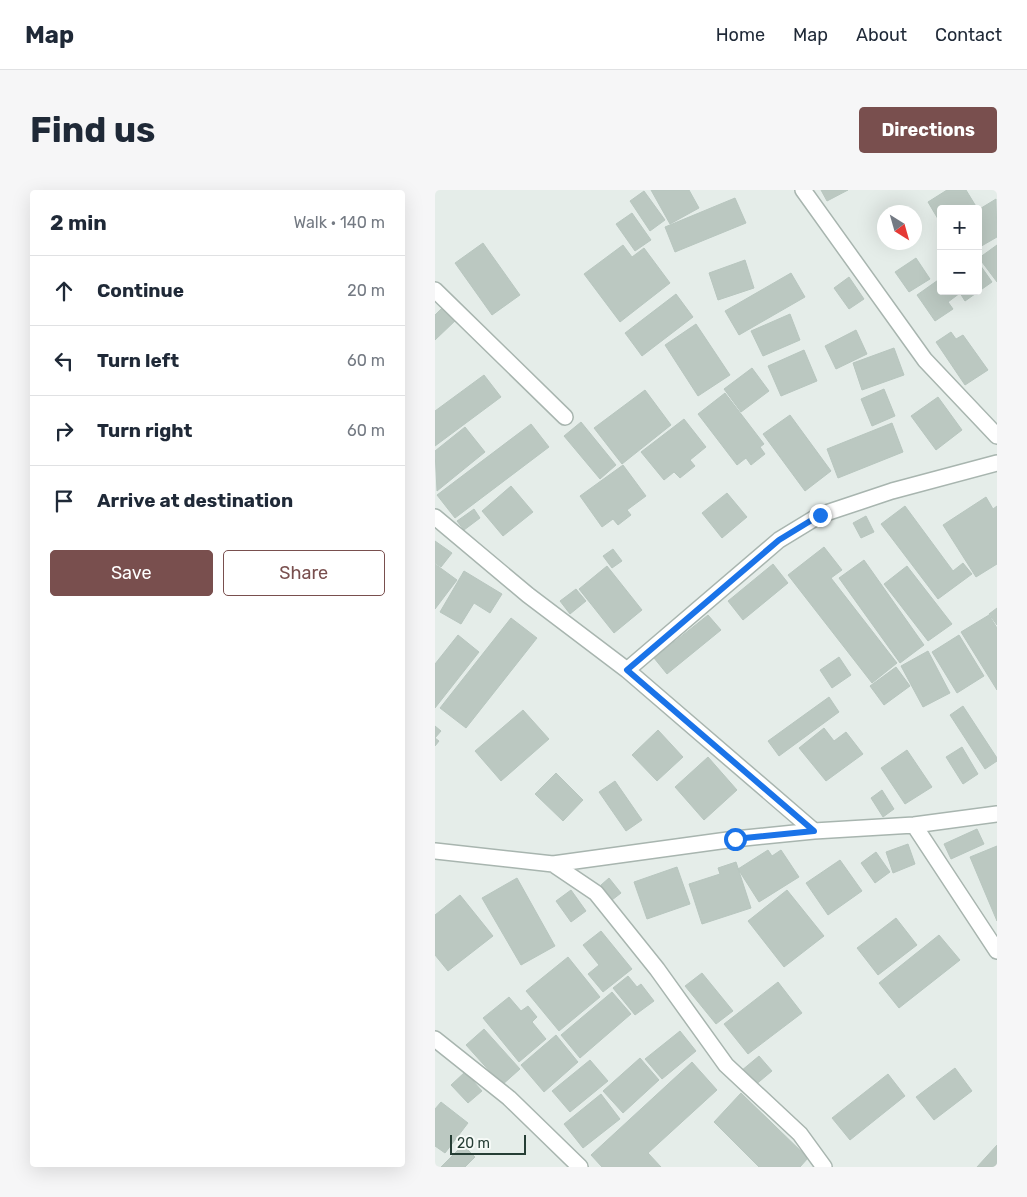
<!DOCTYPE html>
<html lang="en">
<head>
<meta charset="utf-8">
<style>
  body { margin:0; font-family:Rubik,sans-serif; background:#f6f6f7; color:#1f2937 }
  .controls { position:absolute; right:15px; top:15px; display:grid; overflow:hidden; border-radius:5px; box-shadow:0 5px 20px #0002 }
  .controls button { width:45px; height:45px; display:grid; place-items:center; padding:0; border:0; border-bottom:1px solid #e0e1e3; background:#fff; color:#1f2937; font:25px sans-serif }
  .compass { position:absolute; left:442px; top:15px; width:45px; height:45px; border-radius:50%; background:#fff; box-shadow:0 5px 20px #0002; rotate:143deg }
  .scale { position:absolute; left:15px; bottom:12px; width:76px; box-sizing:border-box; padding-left:5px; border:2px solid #263e35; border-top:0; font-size:14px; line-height:18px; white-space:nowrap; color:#263e35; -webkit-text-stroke:4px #f6faf7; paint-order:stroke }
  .stop { position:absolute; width:15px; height:15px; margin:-11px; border:4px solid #1a73e8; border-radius:50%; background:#fff }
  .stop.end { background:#1a73e8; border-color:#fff; box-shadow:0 1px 5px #0008 }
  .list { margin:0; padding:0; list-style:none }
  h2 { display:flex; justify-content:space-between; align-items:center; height:65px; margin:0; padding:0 20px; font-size:21px }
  h2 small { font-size:16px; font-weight:400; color:#747a83 }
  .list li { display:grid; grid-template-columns:32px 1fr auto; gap:15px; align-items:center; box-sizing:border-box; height:70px; padding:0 20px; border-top:1px solid #e0e1e3 }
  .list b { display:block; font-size:19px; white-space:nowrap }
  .list em { font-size:16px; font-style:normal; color:#747a83 }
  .actions { display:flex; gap:10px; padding:15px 20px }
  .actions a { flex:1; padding:11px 0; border:1px solid #794f4e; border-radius:5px; text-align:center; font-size:18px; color:#794f4e }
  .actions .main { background:#794f4e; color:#fff }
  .icon { flex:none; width:28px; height:28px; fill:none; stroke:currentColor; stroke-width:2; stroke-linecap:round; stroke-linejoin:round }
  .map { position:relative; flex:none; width:562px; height:977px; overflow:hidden; border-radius:5px }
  header { display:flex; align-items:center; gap:30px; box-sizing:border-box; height:70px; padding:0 25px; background:#fff; border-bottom:1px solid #e0e1e3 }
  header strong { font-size:24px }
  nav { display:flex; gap:28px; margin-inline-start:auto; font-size:18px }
  .intro { display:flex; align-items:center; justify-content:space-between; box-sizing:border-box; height:120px; padding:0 30px }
  h1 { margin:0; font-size:35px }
  .button { padding:12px 22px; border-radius:5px; background:#794f4e; color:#fff; font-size:18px; font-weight:700 }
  main { display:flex; gap:30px; padding:0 30px }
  aside { flex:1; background:#fff; border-radius:5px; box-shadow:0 5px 20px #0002 }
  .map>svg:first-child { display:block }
</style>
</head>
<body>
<header>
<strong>Map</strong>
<nav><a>Home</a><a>Map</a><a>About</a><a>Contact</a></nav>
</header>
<div class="intro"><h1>Find us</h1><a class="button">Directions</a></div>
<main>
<aside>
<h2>2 min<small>Walk · 140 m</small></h2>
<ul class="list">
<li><svg class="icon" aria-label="ahead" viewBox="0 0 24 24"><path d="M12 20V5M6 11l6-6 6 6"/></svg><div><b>Continue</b></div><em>20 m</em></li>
<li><svg class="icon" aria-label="left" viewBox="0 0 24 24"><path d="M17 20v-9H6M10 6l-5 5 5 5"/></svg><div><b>Turn left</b></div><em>60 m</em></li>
<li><svg class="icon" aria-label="right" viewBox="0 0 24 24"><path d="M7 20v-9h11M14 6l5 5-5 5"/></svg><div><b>Turn right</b></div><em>60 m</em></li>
<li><svg class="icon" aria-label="arrive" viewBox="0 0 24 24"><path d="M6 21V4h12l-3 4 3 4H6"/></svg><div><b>Arrive at destination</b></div></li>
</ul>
<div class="actions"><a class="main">Save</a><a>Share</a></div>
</aside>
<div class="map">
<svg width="562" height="977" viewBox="0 0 562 977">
  <rect width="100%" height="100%" fill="#e5ede9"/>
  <path fill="#bbc8c1" stroke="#b8c6bf" d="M 216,0 L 254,0 L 264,18 L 235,34 Z
    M 386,0 L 413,0 L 392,11 Z
    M 512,0 L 531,0 L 542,18 L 506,19 L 506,34 L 493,12 Z
    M 209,1 L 230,30 L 215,41 L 195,11 Z
    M 300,8 L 311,33 L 240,62 L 230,37 Z
    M 561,9 L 562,47 L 543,58 L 543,20 Z
    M 197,23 L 216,50 L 200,61 L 181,34 Z
    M 48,53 L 85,105 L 57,125 L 20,73 Z
    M 188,55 L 197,67 L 209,58 L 235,93 L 185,132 L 149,84 Z
    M 562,55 L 562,92 L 544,68 Z
    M 481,68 L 495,89 L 474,102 L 460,82 Z
    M 310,70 L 319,98 L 283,110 L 274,83 Z
    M 543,72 L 557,92 L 530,111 L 525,103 L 513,112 L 518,119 L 500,131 L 482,105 L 506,88 L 506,101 L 543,101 Z
    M 356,83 L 370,107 L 304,145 L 290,121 Z
    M 414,87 L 429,109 L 414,119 L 399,98 Z
    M 241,104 L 258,127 L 207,166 L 190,143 Z
    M 9,116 L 22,129 L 0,150 L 0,125 Z
    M 355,124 L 365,150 L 328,166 L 316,141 Z
    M 261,134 L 295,185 L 263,206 L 230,155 Z
    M 421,140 L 432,164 L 401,179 L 390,156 Z
    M 516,142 L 521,149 L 528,145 L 553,180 L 530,195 L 501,152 Z
    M 459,158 L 469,185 L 427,200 L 418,173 Z
    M 369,160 L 382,191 L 346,206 L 333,176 Z
    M 317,178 L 334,201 L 306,222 L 289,199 Z
    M 49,185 L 66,207 L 0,256 L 0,221 Z
    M 449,199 L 460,226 L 437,236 L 426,209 Z
    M 210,200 L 236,235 L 187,274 L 159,238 Z
    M 290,203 L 329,254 L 325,257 L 330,264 L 316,275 L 311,268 L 302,275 L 263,224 Z
    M 503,207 L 527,240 L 501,260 L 476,226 Z
    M 355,225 L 396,281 L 370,301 L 328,244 Z
    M 249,229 L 271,257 L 255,270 L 260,276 L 245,288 L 239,282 L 229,290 L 206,262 Z
    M 146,232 L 181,275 L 165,289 L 129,246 Z
    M 457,233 L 468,262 L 403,288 L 392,259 Z
    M 96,234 L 114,257 L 20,328 L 2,305 Z
    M 30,237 L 50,262 L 2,301 L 0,261 Z
    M 188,275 L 211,306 L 192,320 L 196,325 L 183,335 L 178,329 L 167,337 L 145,306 Z
    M 76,296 L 98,322 L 68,346 L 47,321 Z
    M 292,303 L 312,327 L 287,348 L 267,323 Z
    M 551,307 L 558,319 L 562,316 L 562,374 L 541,387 L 508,335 Z
    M 470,316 L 518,381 L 528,373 L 537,384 L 503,409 L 446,334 Z
    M 39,319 L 45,328 L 29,340 L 22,331 Z
    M 431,326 L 439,342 L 426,348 L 418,333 Z
    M 0,351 L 17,363 L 6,377 L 0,373 Z
    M 389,357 L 407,380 L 396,388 L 462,473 L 437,493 L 353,385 Z
    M 178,359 L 187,371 L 177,378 L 168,366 Z
    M 429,370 L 489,455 L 465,473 L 404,388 Z
    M 0,374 L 22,390 L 0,419 Z
    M 338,374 L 353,393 L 308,430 L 293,411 Z
    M 172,376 L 207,420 L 179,443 L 144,399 Z
    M 472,376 L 517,434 L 493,451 L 449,394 Z
    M 29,381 L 67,404 L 55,423 L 39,413 L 26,434 L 5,422 Z
    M 141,399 L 151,411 L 135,424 L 125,411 Z
    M 562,418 L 562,435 L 554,424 Z
    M 273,425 L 286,440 L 232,484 L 219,468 Z
    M 554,425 L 562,438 L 562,500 L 526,442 Z
    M 76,428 L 102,448 L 31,538 L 5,518 Z
    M 23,445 L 44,462 L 0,518 L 0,474 Z
    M 524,445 L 549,486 L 522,503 L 497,462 Z
    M 493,461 L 515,503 L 488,517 L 466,476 Z
    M 404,467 L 416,485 L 397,498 L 385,480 Z
    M 461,477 L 475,496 L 449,515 L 435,496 Z
    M 394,507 L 404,522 L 344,566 L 333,551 Z
    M 528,516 L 562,568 L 562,571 L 550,579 L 515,525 Z
    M 88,520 L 114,549 L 66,591 L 40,561 Z
    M 0,536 L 6,541 L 0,548 L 4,551 L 0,556 Z
    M 389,538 L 399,551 L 411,542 L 428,564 L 391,591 L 364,558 Z
    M 223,540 L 248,567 L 222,591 L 197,565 Z
    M 527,557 L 543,584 L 528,594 L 511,567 Z
    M 472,560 L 497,597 L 470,614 L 446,578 Z
    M 273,567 L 302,600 L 269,630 L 240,597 Z
    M 121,583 L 148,610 L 128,631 L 100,604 Z
    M 180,591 L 207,630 L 191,641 L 164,602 Z
    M 447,600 L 459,619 L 448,627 L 436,608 Z
    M 542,639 L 549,654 L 516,669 L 509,654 Z
    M 473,654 L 480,674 L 458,683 L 451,662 Z
    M 562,656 L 562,731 L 535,667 Z
    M 333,660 L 337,666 L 346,660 L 364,687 L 324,712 L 303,679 Z
    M 441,662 L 455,682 L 440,693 L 426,673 Z
    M 405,670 L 427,701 L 393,725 L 371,693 Z
    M 301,672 L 316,718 L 267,734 L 254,694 L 285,684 L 283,678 Z
    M 242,677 L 255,714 L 212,729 L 199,692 Z
    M 82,688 L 120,756 L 86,775 L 47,708 Z
    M 174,688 L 186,703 L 177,710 L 166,695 Z
    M 136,700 L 151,721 L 136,732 L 121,711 Z
    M 352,700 L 389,746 L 349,777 L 313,731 Z
    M 25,705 L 58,746 L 13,781 L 0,765 L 0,725 Z
    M 461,728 L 482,755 L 443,785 L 422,758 Z
    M 166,741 L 197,779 L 168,802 L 153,784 L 164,775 L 148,755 Z
    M 504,745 L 525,770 L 464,818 L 444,793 Z
    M 133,767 L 165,807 L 124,841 L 91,801 Z
    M 267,783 L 298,821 L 281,834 L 250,796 Z
    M 193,786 L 202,797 L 206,794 L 219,811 L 200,825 L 178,798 Z
    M 343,792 L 367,823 L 313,864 L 289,834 Z
    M 177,802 L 196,824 L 145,868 L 126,845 Z
    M 74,807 L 86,821 L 93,816 L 102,827 L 97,832 L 111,849 L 84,872 L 48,828 Z
    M 49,839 L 85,879 L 67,895 L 31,855 Z
    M 245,841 L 261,861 L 227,889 L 210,869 Z
    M 121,845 L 143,872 L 109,902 L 86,875 Z
    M 324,866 L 337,881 L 319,896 L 306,881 Z
    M 205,868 L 224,890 L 188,923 L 168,901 Z
    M 155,870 L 173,891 L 135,922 L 117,901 Z
    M 257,872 L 282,900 L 213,963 L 226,977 L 167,977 L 156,965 Z
    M 520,878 L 537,901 L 499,930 L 481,907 Z
    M 30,882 L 47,901 L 33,913 L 16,895 Z
    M 453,884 L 470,906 L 415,950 L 397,928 Z
    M 306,903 L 373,968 L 365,977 L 324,977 L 279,932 Z
    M 166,904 L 185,929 L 148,958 L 129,934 Z
    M 6,912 L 33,933 L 10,963 L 0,956 L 0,919 Z
    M 28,955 L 40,967 L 30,977 L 6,977 Z
    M 562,955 L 562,977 L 542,977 Z"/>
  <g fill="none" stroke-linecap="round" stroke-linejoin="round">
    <g stroke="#a8b5af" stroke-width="18">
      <path id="street" d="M 368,0 L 490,170 L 562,246
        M 0,100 L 130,227
        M 0,327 L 93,405 L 192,480 L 379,641
        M 192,480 L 344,350 L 385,325 L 457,301 L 562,273
        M 479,635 L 562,761
        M 0,661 L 118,674 L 300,649 L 379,641 L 479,635 L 562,624
        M 118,674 L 161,703 L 222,779 L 291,875 L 365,944 L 389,977
        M 0,849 L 74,908 L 145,977"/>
    </g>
    <use href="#street" stroke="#fff" stroke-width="15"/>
  </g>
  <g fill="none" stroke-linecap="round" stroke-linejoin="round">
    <path stroke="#1a73e8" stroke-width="6" d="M 300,649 L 379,641 L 192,480 L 344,350 L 385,325"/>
  </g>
</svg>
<div class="controls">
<button>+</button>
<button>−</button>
</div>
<svg class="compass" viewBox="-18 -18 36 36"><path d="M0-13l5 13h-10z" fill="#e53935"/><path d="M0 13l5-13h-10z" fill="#747a83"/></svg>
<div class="scale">20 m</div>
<div class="stop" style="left:300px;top:649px"></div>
<div class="stop end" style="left:385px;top:325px"></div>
</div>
</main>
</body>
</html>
